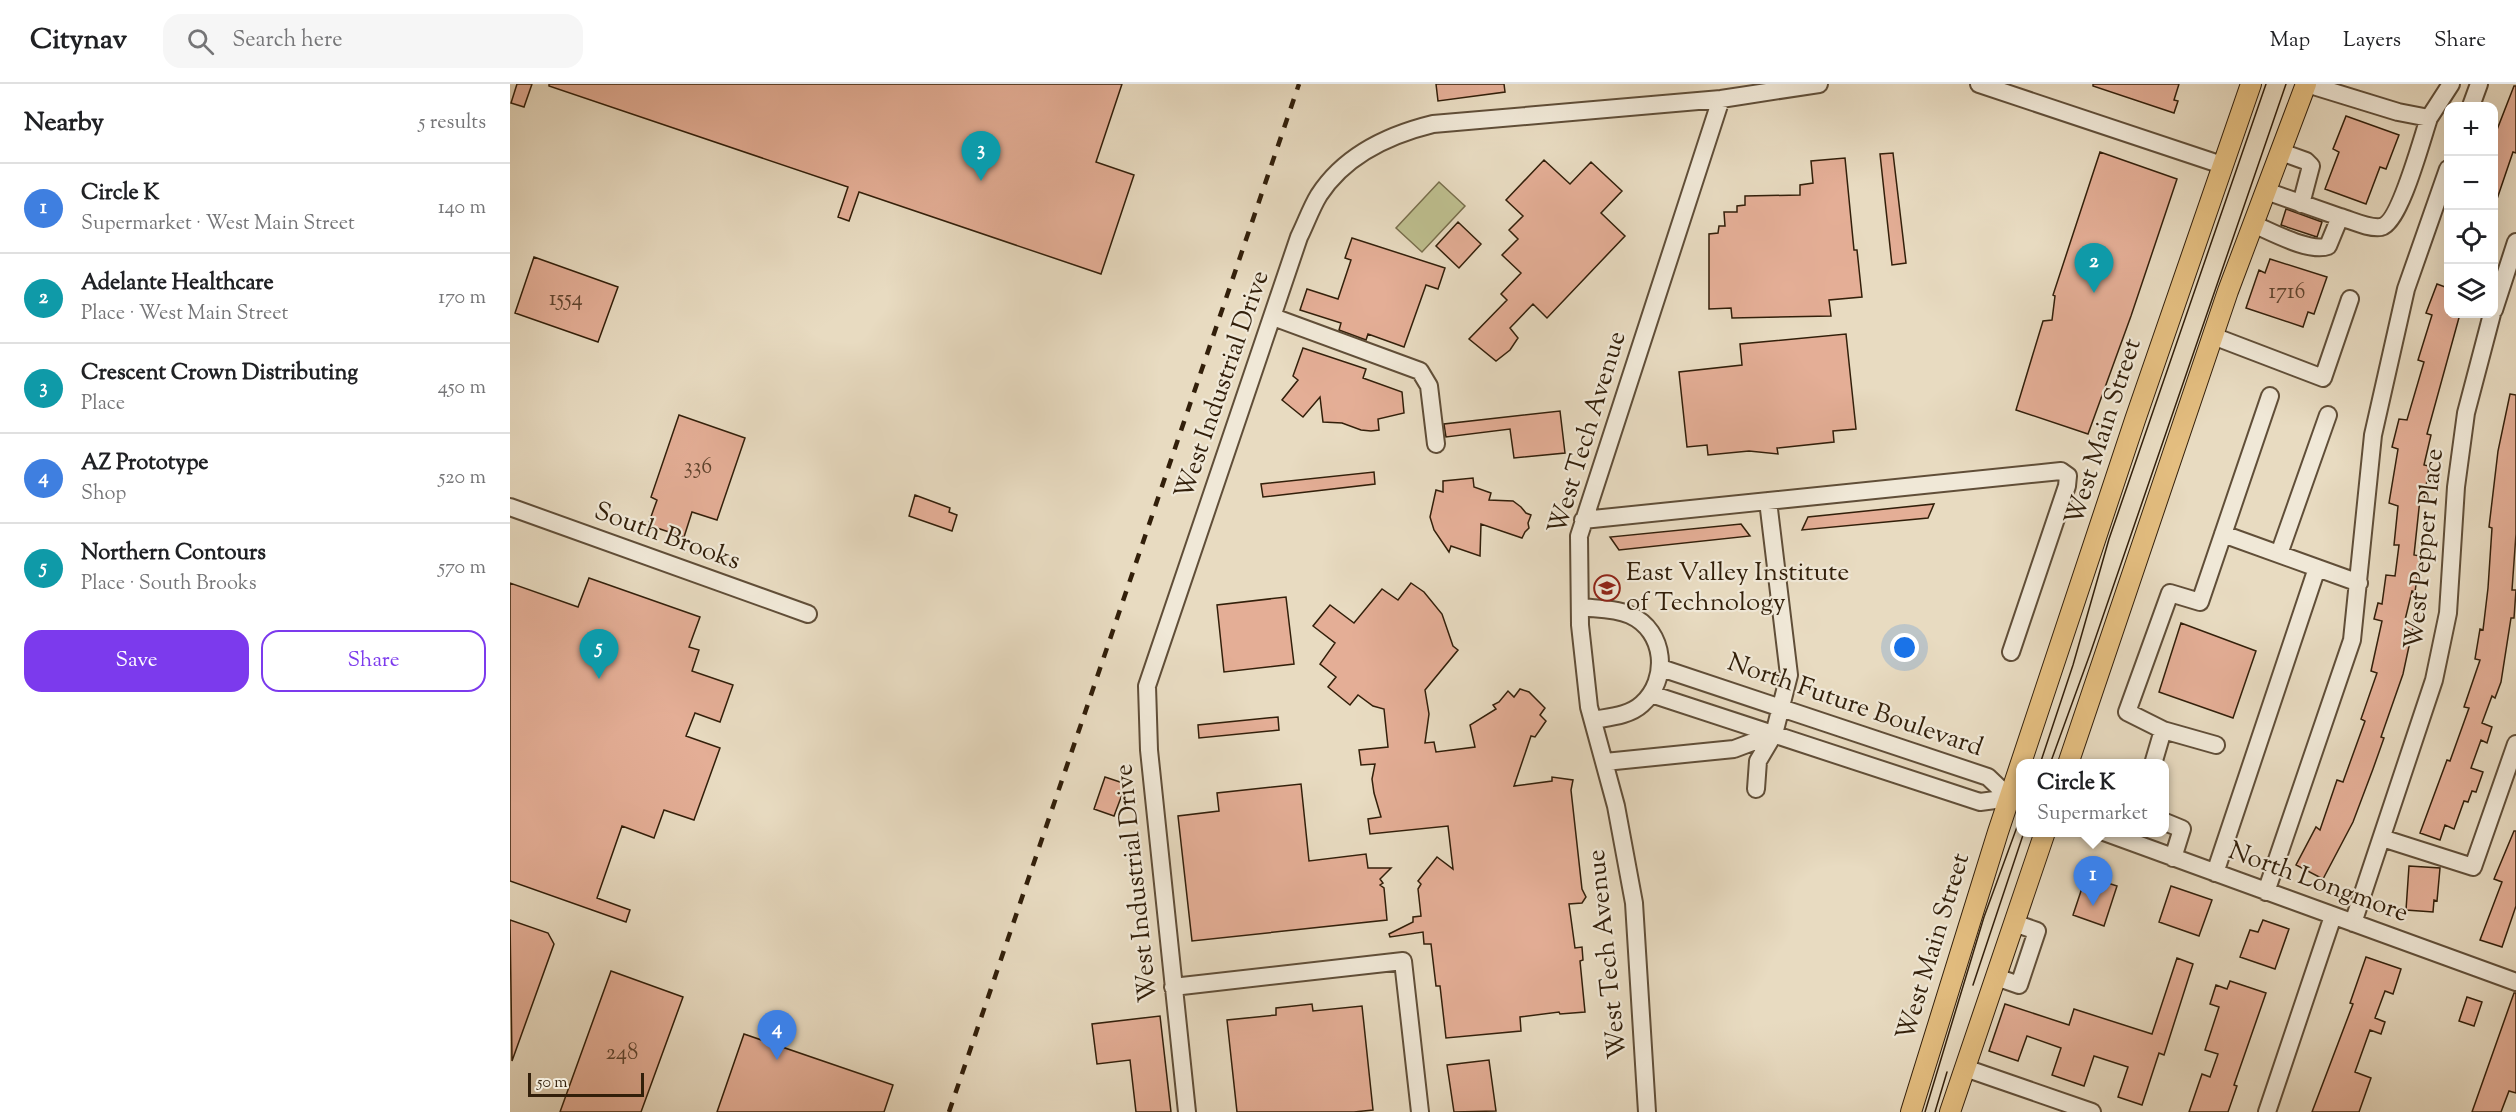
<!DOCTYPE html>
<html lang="en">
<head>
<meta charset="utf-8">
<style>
  body { margin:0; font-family:"Sorts Mill Goudy",serif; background:#f6f6f6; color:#202124 }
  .controls { position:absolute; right:18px; top:18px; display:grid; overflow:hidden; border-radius:12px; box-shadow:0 6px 24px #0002 }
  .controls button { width:54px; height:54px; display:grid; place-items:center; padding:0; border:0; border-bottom:2px solid #e0e0e0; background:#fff; color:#202124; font:30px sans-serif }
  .scale { position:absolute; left:18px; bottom:15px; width:116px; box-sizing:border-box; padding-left:6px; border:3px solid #321f0a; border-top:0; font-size:16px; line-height:21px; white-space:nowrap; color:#321f0a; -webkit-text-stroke:4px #f0e8d7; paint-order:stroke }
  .you { position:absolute; left:1395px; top:564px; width:21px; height:21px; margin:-15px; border:4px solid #fff; border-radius:50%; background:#1a73e8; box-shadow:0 0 0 9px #1a73e833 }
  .badge { display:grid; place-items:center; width:39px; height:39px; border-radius:50%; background:#7c3aed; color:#fff; font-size:20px; font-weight:700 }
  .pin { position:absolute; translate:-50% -50px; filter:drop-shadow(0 2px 3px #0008) }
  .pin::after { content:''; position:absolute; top:32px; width:21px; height:18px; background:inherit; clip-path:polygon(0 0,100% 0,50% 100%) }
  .popup { position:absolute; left:1506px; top:675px; width:153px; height:78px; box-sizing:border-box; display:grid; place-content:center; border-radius:12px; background:#fff; filter:drop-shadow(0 2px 4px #0005); font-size:20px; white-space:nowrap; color:#757577 }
  .popup b { font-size:22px; color:#202124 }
  .popup::after { content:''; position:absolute; left:50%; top:100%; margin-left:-12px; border:12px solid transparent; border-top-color:#fff }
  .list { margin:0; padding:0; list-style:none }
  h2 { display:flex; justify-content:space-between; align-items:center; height:78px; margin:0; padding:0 24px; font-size:26px }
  h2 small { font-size:20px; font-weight:400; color:#757577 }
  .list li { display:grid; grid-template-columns:39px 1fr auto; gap:18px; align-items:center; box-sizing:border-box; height:90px; padding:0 24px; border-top:2px solid #e0e0e0 }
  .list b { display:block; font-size:22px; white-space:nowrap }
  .list p { margin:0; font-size:20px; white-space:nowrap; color:#757577 }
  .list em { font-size:20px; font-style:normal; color:#757577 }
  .actions { display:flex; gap:12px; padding:18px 24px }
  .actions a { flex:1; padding:14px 0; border:2px solid #7c3aed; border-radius:18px; text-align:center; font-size:21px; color:#7c3aed }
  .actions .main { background:#7c3aed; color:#fff }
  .icon { flex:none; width:33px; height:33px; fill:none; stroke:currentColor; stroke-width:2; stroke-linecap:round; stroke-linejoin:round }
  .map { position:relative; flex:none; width:2006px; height:1028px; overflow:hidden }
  header { display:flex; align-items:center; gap:36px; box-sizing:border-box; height:84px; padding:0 30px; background:#fff; border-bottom:2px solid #e0e0e0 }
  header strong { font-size:28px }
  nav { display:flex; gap:33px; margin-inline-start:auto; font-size:21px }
  .search { width:420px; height:54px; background:#f6f6f6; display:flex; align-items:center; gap:15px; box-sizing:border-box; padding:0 21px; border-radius:18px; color:#757577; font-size:22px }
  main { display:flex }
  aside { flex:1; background:#fff }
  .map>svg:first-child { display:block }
</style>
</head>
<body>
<header>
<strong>Citynav</strong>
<div class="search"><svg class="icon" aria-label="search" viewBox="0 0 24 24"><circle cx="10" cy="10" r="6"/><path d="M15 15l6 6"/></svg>Search here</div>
<nav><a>Map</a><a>Layers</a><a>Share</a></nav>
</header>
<main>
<aside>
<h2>Nearby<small>5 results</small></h2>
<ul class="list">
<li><span class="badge" style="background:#3f7fe0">1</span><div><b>Circle K</b><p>Supermarket · West Main Street</p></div><em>140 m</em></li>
<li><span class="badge" style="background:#0f9aa8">2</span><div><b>Adelante Healthcare</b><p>Place · West Main Street</p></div><em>170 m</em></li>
<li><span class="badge" style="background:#0f9aa8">3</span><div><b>Crescent Crown Distributing</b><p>Place</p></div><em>450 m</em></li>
<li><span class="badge" style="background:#3f7fe0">4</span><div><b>AZ Prototype</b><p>Shop</p></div><em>520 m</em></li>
<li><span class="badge" style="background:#0f9aa8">5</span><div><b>Northern Contours</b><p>Place · South Brooks</p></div><em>570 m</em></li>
</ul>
<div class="actions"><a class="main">Save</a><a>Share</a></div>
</aside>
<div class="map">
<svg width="2006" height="1028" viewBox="0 0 2006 1028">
  <rect width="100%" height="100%" fill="#e8dbc1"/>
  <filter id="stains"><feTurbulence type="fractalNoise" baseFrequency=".00333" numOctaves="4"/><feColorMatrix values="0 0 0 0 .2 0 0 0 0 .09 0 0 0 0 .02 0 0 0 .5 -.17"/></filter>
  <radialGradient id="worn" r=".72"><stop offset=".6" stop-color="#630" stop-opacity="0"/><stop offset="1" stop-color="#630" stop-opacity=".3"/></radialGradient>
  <path fill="#bdbe8e" stroke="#786e4c" stroke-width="1.5" d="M 929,98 L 955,122 L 912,168 L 886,144 Z"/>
  <path fill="#e4ae96" stroke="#321f0a" stroke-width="1.5" d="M 7,0 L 22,0 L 14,23 L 1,19 Z
    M 39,0 L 612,0 L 586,78 L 624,91 L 591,190 L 349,108 L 339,137 L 328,133 L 338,103 L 39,2 Z
    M 926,0 L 994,0 L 995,8 L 928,17 Z
    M 1583,0 L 1669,0 L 1664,16 L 1668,17 L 1664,29 L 1583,2 Z
    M 2004,2 L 2006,2 L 2006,69 L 2003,68 L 1986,118 L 1983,118 L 1983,56 Z
    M 1836,32 L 1889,51 L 1876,85 L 1870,83 L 1856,120 L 1815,105 L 1829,68 L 1823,65 Z
    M 1590,68 L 1667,95 L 1621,232 L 1578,350 L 1506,326 L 1533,237 L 1542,236 L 1545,212 L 1543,211 Z
    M 1383,69 L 1396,179 L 1382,181 L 1370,70 Z
    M 1335,74 L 1344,166 L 1347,166 L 1352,213 L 1319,216 L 1321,232 L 1222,234 L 1221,224 L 1199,225 L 1199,150 L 1208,149 L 1209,142 L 1215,142 L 1214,128 L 1227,128 L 1227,122 L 1235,121 L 1235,112 L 1290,111 L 1290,101 L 1303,99 L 1301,77 Z
    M 1034,76 L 1060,100 L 1081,78 L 1112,107 L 1091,129 L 1115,152 L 1037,234 L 1023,220 L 1000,244 L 1008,254 L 1000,266 L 986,277 L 959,255 L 997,216 L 991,210 L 1011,189 L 992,171 L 1008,155 L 999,146 L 1013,132 L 996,116 Z
    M 1776,125 L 1812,138 L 1807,153 L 1771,141 Z
    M 948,138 L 971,160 L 949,184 L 926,162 Z
    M 842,154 L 935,184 L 928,205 L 916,201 L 894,263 L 858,250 L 856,256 L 829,246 L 831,239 L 790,226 L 797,205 L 828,215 L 841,176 L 835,174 Z
    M 24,173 L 108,203 L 88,258 L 5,229 Z
    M 1760,175 L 1817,193 L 1804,230 L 1798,228 L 1793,243 L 1736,224 L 1749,186 L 1755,189 Z
    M 1927,200 L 1938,204 L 1938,230 L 1950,230 L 1917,350 L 1921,351 L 1914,381 L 1919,382 L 1914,416 L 1910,415 L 1904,471 L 1910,472 L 1905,508 L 1902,507 L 1895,536 L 1904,539 L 1893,590 L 1871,653 L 1874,654 L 1863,685 L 1843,738 L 1813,795 L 1786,781 L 1806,743 L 1810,746 L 1827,696 L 1833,698 L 1855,637 L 1851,635 L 1867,589 L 1861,587 L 1872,537 L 1864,535 L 1868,519 L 1872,520 L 1876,491 L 1885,492 L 1889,461 L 1884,461 L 1888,422 L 1879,419 L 1888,365 L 1882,363 L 1889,335 L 1897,336 L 1914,278 L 1908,276 L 1922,231 L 1916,229 Z
    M 1336,250 L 1346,345 L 1323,347 L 1324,358 L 1267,364 L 1268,370 L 1239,367 L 1198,371 L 1197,361 L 1177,363 L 1169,288 L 1232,281 L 1230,260 Z
    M 793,264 L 856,285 L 853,294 L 892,308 L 894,329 L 868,335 L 869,346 L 861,347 L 851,346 L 832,339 L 813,338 L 810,313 L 793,333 L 772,316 L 788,296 L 783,292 Z
    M 2000,310 L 2006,311 L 2006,450 L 2002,506 L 2006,506 L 2004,534 L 2001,534 L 1991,598 L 1985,614 L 1982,612 L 1972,639 L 1982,643 L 1977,659 L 1971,656 L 1961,684 L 1973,688 L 1966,708 L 1962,707 L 1958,718 L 1954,717 L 1944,745 L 1935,741 L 1930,756 L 1910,749 L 1937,676 L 1940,677 L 1959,624 L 1954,623 L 1970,576 L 1965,575 L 1970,545 L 1973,546 L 1978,504 L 1982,444 L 1979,443 L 1988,367 Z
    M 1050,327 L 1055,369 L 1004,374 L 1000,345 L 936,353 L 934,340 Z
    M 169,331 L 235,354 L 207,436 L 182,428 L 174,453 L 138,441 L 147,416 L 141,413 Z
    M 864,388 L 865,400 L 753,413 L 751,400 Z
    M 963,394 L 964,403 L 981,409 L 979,416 L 1003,417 L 1011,423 L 1016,429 L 1021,431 L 1018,439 L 1019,444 L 1015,448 L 1012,454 L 971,440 L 970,472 L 941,462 L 939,468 L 924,446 L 920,433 L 926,406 L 933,408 L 933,397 Z
    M 405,411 L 440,424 L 439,428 L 447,431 L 442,447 L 399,432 Z
    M 1424,420 L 1418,434 L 1292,446 L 1298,433 Z
    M 1231,440 L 1240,452 L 1109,466 L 1100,453 Z
    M 79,494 L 190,533 L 179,563 L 189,566 L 182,587 L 223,601 L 210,638 L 185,629 L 176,652 L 210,664 L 184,736 L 154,726 L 144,754 L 112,742 L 87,814 L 120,826 L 116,838 L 0,797 L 0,499 L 68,523 Z
    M 901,499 L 914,508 L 932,530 L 943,562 L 948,566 L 915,606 L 919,630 L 915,659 L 924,658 L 926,668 L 965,663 L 960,641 L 986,625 L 983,621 L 989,618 L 998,607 L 1004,613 L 1010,605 L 1019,608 L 1035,624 L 1030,631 L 1036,637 L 1025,653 L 1021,652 L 1004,702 L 1042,697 L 1042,693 L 1063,696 L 1061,706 L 1072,805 L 1076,813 L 1072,819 L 1059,820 L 1065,864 L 1072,863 L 1073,876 L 1070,877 L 1075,928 L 1050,930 L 1049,928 L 1010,933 L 1011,947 L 936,954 L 930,902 L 926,902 L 921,860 L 914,860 L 913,848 L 880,853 L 879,850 L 903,838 L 903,833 L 911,832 L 908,805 L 911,800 L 908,797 L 927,773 L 943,785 L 938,742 L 860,750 L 858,735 L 871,733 L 864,709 L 862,695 L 865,680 L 851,681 L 849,666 L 878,663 L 874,625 L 863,622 L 848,611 L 840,621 L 818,603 L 826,593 L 810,580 L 825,559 L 803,542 L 820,521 L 844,539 L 872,505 L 888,516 Z
    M 776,513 L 784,580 L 714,588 L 707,521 Z
    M 1671,539 L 1746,567 L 1723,634 L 1649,608 Z
    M 768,633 L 769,646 L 689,654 L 688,641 Z
    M 595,693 L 616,700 L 604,732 L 584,725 Z
    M 791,700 L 799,777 L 856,770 L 858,784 L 881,784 L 870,795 L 873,799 L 870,801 L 874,804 L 877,836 L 682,857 L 668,732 L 709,727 L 707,709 Z
    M 2004,747 L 2006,747 L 2006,822 L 1992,863 L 1970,856 L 1992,798 L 1984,795 Z
    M 1899,782 L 1930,784 L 1927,817 L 1924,816 L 1923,828 L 1896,826 Z
    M 1576,792 L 1607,802 L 1594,842 L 1563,831 Z
    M 1661,802 L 1702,816 L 1689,852 L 1649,838 Z
    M 0,836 L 38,849 L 44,860 L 2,977 Z
    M 1753,836 L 1779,845 L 1765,885 L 1730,873 L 1740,846 L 1748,848 Z
    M 1856,873 L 1891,885 L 1883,910 L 1875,907 L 1865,934 L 1875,938 L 1871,950 L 1860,946 L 1845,988 L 1861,994 L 1849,1028 L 1802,1028 L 1843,920 L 1840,919 Z
    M 1667,874 L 1683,880 L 1654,971 L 1649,969 L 1632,1021 L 1608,1013 L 1618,983 L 1584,972 L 1574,1002 L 1542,991 L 1551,964 L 1517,952 L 1508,977 L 1479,967 L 1495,920 L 1559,941 L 1564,925 L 1642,950 Z
    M 101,887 L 173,913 L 131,1028 L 50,1028 Z
    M 1720,897 L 1756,909 L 1724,1001 L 1727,1002 L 1718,1028 L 1679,1028 L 1692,990 L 1700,993 L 1708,970 L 1695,966 L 1709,923 L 1700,920 L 1706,901 L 1717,905 Z
    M 2004,909 L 2006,909 L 2006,1009 L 1999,1007 L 1991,1028 L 1962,1028 Z
    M 1957,913 L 1972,918 L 1964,942 L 1949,937 Z
    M 802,920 L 803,927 L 852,922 L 863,1026 L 844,1028 L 727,1028 L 717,936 L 766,931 L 766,924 Z
    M 650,932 L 661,1028 L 626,1028 L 620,976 L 587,980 L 582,940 Z
    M 234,950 L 383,1001 L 374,1028 L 207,1028 Z
    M 979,976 L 986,1027 L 944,1028 L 937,981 Z"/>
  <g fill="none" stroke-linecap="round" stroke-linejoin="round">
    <g stroke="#604e38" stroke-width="20">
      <path id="minor" d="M 1469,0 L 1712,81
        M 1797,0 L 1888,28 L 1919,34 L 1941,0
        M 1961,22 L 1969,0
        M 1771,68 L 1796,77 L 1801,82 L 1791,120
        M 1756,107 L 1830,133
        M 1743,140 C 1762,148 1800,169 1818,162 L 1830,133 C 1841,136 1859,145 1871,143 C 1890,139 1912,54 1919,34
        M 1984,226 L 2006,158
        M 763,233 L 910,287 L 919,302 L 926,360
        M 1703,252 L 1813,294 L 1840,215
        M 0,423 L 298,530
        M 1073,436 L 1551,387 L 1558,392 L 1557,402 L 1501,568
        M 1713,450 L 1849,499
        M 1769,470 L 1818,331
        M 1070,523 C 1086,525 1105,524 1120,531 C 1156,547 1159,596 1132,620 C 1119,632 1099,633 1083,636
        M 1151,584 L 1478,693 L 1500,714 L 1511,718
        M 1141,610 L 1470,718 L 1500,714
        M 1653,646 L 1706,661
        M 1095,678 L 1224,665 L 1264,650
        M 1643,680 L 1653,646 L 1617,628 L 1660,509 L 1690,518 L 1760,312
        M 1246,705 L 1248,677 L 1264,650 L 1279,591 L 1258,417
        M 1655,738 L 1672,745 L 1663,774
        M 1594,748 L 2006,898
        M 1872,754 L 1963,783 L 2006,660
        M 1705,789 L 1807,484
        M 1756,808 L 1842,556 L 1863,351 L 1896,205 L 1938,85
        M 1843,839 L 1924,596 L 1938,529 L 1946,403 L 1956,329 L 1982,230
        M 1486,893 L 1509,901 L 1527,847 L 1504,839
        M 663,903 L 893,877 L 910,1028
        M 1455,984 L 1582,1028
        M 677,1028 L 639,666 L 637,602 L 789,153 C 796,139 801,124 809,111 C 835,71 878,51 923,40 L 1211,15 L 1309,0
        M 1137,1028 L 1124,819 L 1106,722 L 1079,623 L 1070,541 L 1069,452 L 1211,15
        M 1757,1028 L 1823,832"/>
    </g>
    <g stroke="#321f0a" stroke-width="22">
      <path id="major" d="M 1558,680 L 1718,207 L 1796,0
        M 1401,1028 L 1488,748 L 1625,336 L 1741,0
        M 1440,1028 L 1535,748"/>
    </g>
    <use href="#minor" stroke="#f0e8d7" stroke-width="16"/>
    <use href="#major" stroke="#e4be80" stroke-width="20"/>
    <path stroke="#321f0a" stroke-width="1.5" d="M 1530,680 L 1563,581 L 1599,455 L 1756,0
      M 1540,680 L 1580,570 L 1776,0
      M 1463,901 L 1514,748
      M 1415,1028 L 1474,833 L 1511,732
      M 1425,1028 L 1437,988"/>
    <path stroke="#321f0a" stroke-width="4.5" stroke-dasharray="10 10" stroke-linecap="butt" d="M 439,1028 L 789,0"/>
  </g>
  <defs>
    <g id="school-ring" transform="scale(1.35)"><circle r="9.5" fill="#f0e8d7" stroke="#8f2418" stroke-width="1.5"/><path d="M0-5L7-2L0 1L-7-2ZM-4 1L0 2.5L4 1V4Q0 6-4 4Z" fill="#8f2418"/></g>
  </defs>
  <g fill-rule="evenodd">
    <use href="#school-ring" x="1097" y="504"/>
  </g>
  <g text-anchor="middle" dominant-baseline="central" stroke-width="4.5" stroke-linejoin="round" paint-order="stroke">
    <g font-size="22" fill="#5e432d">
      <text x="1777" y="209">1716</text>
      <text x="56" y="216">1554</text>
      <text x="188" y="384">336</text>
      <text x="112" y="970">248</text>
    </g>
    <g font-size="26" fill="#321f0a" stroke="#f0e8d7">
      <text transform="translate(713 301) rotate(-71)">West Industrial Drive</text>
      <text transform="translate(1594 348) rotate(-72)">West Main Street</text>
      <text transform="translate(1078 349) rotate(-73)">West Tech Avenue</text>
      <text transform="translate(157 453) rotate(20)">South Brooks</text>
      <text transform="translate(1915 465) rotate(-84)">West Pepper Place</text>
      <text transform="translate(1345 622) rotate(19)">North Future Boulevard</text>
      <text transform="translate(627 799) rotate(-96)">West Industrial Drive</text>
      <text transform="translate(1808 799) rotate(20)">North Longmore</text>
      <text transform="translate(1424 863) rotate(-73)">West Main Street</text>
      <text transform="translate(1098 870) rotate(-96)">West Tech Avenue</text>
    </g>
    <g font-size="26" fill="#321f0a" stroke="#f0e8d7" text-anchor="start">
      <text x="1116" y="489">East Valley Institute<tspan x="1116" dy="30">of Technology</tspan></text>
    </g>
  </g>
  <rect width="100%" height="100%" filter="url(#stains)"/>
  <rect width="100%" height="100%" fill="url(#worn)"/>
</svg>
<div class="controls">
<button>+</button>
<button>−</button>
<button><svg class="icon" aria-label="locate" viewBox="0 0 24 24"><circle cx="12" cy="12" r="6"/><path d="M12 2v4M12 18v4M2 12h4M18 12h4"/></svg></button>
<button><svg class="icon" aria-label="layers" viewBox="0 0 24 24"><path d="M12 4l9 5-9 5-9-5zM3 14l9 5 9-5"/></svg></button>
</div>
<div class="scale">50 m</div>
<div class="you"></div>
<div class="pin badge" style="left:1583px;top:822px;background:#3f7fe0">1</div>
<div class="popup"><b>Circle K</b>Supermarket</div>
<div class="pin badge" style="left:1584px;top:209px;background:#0f9aa8">2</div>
<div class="pin badge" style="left:471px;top:97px;background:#0f9aa8">3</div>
<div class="pin badge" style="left:267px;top:976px;background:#3f7fe0">4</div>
<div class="pin badge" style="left:89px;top:595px;background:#0f9aa8">5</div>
</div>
</main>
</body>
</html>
